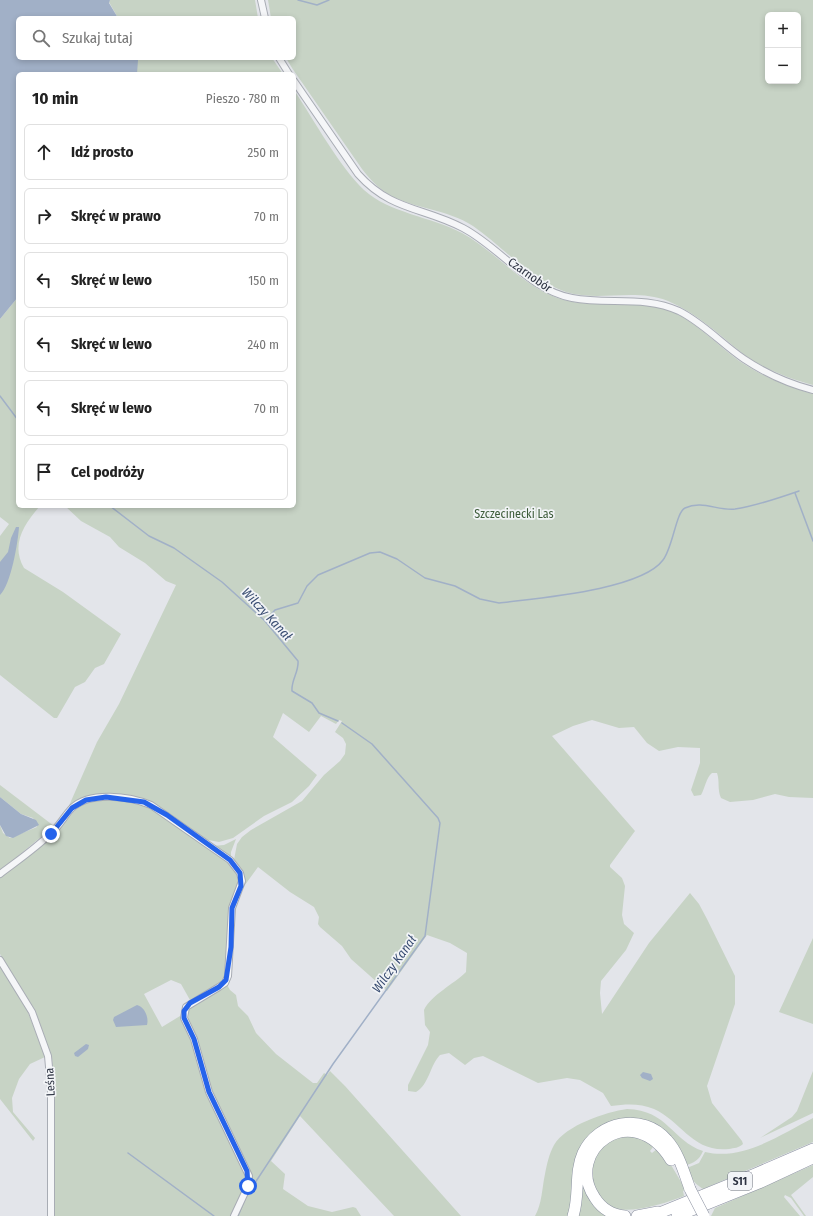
<!DOCTYPE html>
<html lang="pl">
<head>
<meta charset="utf-8">
<style>
  body { margin:0; font-family:"Fira Sans Condensed",sans-serif; background:#f2f2f2; color:#222 }
  .controls { position:absolute; right:12px; top:12px; display:grid; overflow:hidden; border-radius:6px; box-shadow:0 2px 6px #0003 }
  .controls button { width:36px; height:36px; display:grid; place-items:center; padding:0; border:0; border-bottom:1px solid #e0e0e0; background:#fff; color:#222; font:20px sans-serif }
  .stop { position:absolute; width:12px; height:12px; margin:-9px; border:3px solid #2563eb; border-radius:50%; background:#fff }
  .stop.end { background:#2563eb; border-color:#fff; box-shadow:0 1px 4px #0008 }
  .list { margin:0; padding:0; list-style:none }
  h2 { display:flex; justify-content:space-between; align-items:center; height:52px; margin:0; padding:0 16px; font-size:17px }
  h2 small { font-size:13px; font-weight:400; color:#767676 }
  .list li { display:grid; grid-template-columns:26px 1fr auto; gap:12px; align-items:center; box-sizing:border-box; height:56px; margin:0 8px 8px; padding:0 8px; border:1px solid #e0e0e0; border-radius:6px }
  .list b { display:block; font-size:15px; white-space:nowrap }
  .list em { font-size:13px; font-style:normal; color:#767676 }
  .icon { flex:none; width:22px; height:22px; fill:none; stroke:currentColor; stroke-width:2; stroke-linecap:round; stroke-linejoin:round }
  .map { position:relative; flex:none; width:813px; height:1216px; overflow:hidden }
  .search { position:absolute; background:#fff; box-shadow:0 2px 6px #0003; left:16px; top:16px; width:280px; height:44px; display:flex; align-items:center; gap:10px; box-sizing:border-box; padding:0 14px; border-radius:6px; color:#767676; font-size:15px }
  .panel { position:absolute; background:#fff; box-shadow:0 2px 6px #0003; left:16px; top:72px; width:280px; height:436px; border-radius:6px }
  .map>svg:first-child { display:block }
</style>
</head>
<body>
<div class="map">
<svg width="813" height="1216" viewBox="0 0 813 1216">
  <rect width="100%" height="100%" fill="#e3e5ea"/>
  <path fill="#c7d3c5" fill-rule="evenodd" d="M 110,0 L 255,0 L 258,18 L 118,18 L 109,2 Z
    M 268,0 L 813,0 L 813,385 C 789,379 762,368 742,353 C 718,334 697,313 668,301 C 635,288 599,302 566,292 C 532,281 502,246 473,226 C 447,209 414,209 388,194 C 377,187 370,179 362,169 L 292,68 L 286,58 L 294,58 L 294,18 L 271,18 ZM 768,15 L 798,15 L 798,81 L 768,81 Z
    M 137,58 L 272,58 L 283,74 L 137,74 Z
    M 294,90 C 314,120 339,166 364,190 C 389,213 432,217 462,233 C 497,252 524,289 564,300 C 599,309 635,298 670,311 C 698,322 719,348 744,364 C 765,378 789,387 813,394 L 813,798 L 789,797 L 775,794 L 753,800 L 730,802 L 721,798 C 717,789 720,782 717,773 L 712,773 C 706,778 705,788 701,795 L 694,796 L 691,790 L 700,763 L 700,748 L 678,747 L 659,751 L 647,743 L 634,727 L 619,728 L 592,720 L 573,726 L 552,736 L 635,831 L 610,865 L 610,867 L 622,878 L 625,886 L 622,915 L 624,924 L 634,933 L 626,950 L 601,981 L 600,993 L 602,1014 L 649,943 L 690,893 L 699,904 L 707,919 L 735,976 L 735,1004 L 707,1086 L 712,1103 L 742,1141 L 743,1144 C 739,1148 734,1148 729,1149 C 693,1153 681,1121 654,1109 C 640,1103 626,1104 611,1106 L 603,1093 L 580,1080 L 567,1078 L 538,1083 L 483,1056 L 474,1058 L 465,1065 L 449,1053 L 440,1055 C 430,1065 429,1085 416,1092 L 408,1091 L 408,1085 L 428,1045 L 430,1032 L 425,1025 L 424,1010 C 431,995 454,984 466,972 L 467,953 L 450,943 L 427,935 L 387,991 L 351,959 L 342,946 L 320,927 L 318,924 L 319,917 L 314,907 L 290,892 L 258,867 L 242,889 L 243,874 L 234,860 L 237,844 L 242,837 L 251,830 L 302,801 L 324,775 L 340,761 L 345,754 L 346,744 L 343,738 L 335,732 L 342,721 L 339,720 L 336,724 L 321,716 L 309,732 L 283,713 L 273,737 L 317,775 L 309,786 L 292,802 L 264,816 L 233,838 L 219,842 L 203,839 L 161,808 L 152,803 L 114,795 L 68,808 L 97,742 L 119,704 L 176,585 L 166,581 L 145,563 L 119,547 L 110,537 L 81,521 L 65,506 L 294,506 Z
    M 18,297 L 18,506 L 40,506 C 25,523 10,544 24,568 L 63,592 L 121,634 L 104,664 L 95,668 L 85,682 L 75,687 L 57,718 L 54,718 L 0,675 L 0,536 L 9,524 L 0,517 L 0,319 Z
    M 0,785 L 54,826 L 0,871 L 0,825 L 3,833 L 10,838 L 37,827 L 33,818 L 21,814 L 0,797 Z
    M 115,799 L 146,805 L 231,864 L 237,871 L 239,879 L 226,973 L 223,981 L 218,986 L 190,1000 L 181,984 L 171,980 L 144,994 L 162,1027 L 180,1016 L 190,1033 L 207,1094 L 242,1165 L 246,1177 L 246,1184 L 233,1216 L 54,1216 L 54,1092 L 52,1057 L 35,1010 L 0,954 L 0,877 L 56,832 L 80,805 L 92,800 Z
    M 236,839 L 231,852 L 231,859 L 212,846 L 224,845 Z
    M 813,938 L 813,1024 L 779,1012 Z
    M 0,966 L 26,1007 L 45,1057 L 30,1064 L 19,1079 L 12,1098 L 13,1112 L 35,1138 L 33,1141 L 0,1099 Z
    M 226,983 L 230,990 L 236,995 L 238,1006 L 248,1016 L 256,1033 L 276,1054 L 313,1083 L 317,1083 L 324,1073 L 327,1075 L 330,1071 L 345,1086 L 461,1216 L 394,1216 L 300,1116 L 271,1161 L 285,1174 L 283,1189 L 308,1206 L 332,1212 L 353,1207 L 356,1208 L 361,1216 L 236,1216 L 250,1183 L 210,1090 L 197,1040 L 188,1021 L 189,1007 Z
    M 813,1071 L 813,1113 L 760,1138 L 792,1117 L 797,1111 Z
    M 627,1109 C 668,1110 672,1141 703,1151 C 699,1161 694,1162 685,1166 L 675,1146 L 600,1128 L 570,1216 L 535,1216 C 542,1204 542,1188 545,1174 C 547,1164 549,1154 554,1145 C 566,1125 606,1112 627,1109 Z
    M 813,1118 L 813,1142 L 703,1189 C 693,1182 692,1180 687,1168 L 699,1163 L 705,1152 C 743,1161 780,1135 813,1118 Z
    M 624,1126 C 646,1126 672,1137 676,1163 C 671,1155 667,1147 660,1140 C 608,1095 547,1184 612,1216 L 576,1216 C 586,1178 572,1137 624,1126 Z
    M 641,1136 L 653,1147 L 650,1151 L 652,1153 L 657,1149 L 665,1155 L 686,1190 L 683,1191 L 684,1196 C 664,1204 626,1216 606,1206 C 601,1201 597,1194 593,1188 L 593,1157 L 612,1138 Z
    M 813,1165 L 813,1177 L 791,1195 L 806,1216 L 804,1216 L 791,1198 L 785,1195 L 784,1197 L 800,1216 L 711,1216 L 715,1208 Z"/>
  <path fill="#a1b0c7" d="M 0,0 L 110,0 L 109,3 L 118,18 L 18,18 L 18,58 L 137,58 L 138,60 L 137,74 L 18,74 L 18,297 L 0,319 Z
    M 16,527 L 19,527 C 18,542 11,585 0,595 L 0,562 L 8,552 L 11,538 Z
    M 0,797 L 21,814 L 36,820 L 39,825 L 13,838 L 6,836 L 0,825 Z
    M 137,1005 C 145,1007 149,1018 147,1025 L 116,1027 L 113,1020 L 114,1017 Z
    M 86,1044 L 89,1045 L 88,1049 L 78,1057 L 75,1056 L 74,1053 Z
    M 643,1072 L 651,1074 L 653,1079 L 650,1081 L 642,1078 L 640,1075 Z"/>
  <g fill="none" stroke-linecap="round" stroke-linejoin="round">
    <path stroke="#a1b0c7" stroke-width="1.5" d="M 298,0 L 317,5 L 329,0
      M 0,396 L 18,420
      M 795,493 L 813,541
      M 110,506 L 149,536 L 174,548 L 222,582 L 265,621 L 298,661 C 299,672 291,680 292,691 L 312,703 L 319,713 L 338,721
      M 265,621 L 275,610 L 298,603 L 307,586 L 318,575 L 370,553 L 380,552 L 397,559 L 425,578 L 455,586 L 480,599 L 499,603 C 538,598 641,590 663,560 C 673,547 676,512 685,508 C 702,500 718,511 735,509 C 756,506 779,498 799,491
      M 128,1153 L 214,1216
      M 247,1195 L 333,1064 L 425,936 L 440,823 L 438,818 L 372,744 L 342,723
      M 238,1216 L 245,1199"/>
    <g stroke="#a8acb4" stroke-width="8">
      <path id="street" d="M 261,0 L 265,18
        M 279,58 L 289,74
        M 294,81 L 358,174 C 391,211 423,207 463,228 C 501,248 529,290 572,298 C 608,305 644,295 679,311 C 703,323 722,344 744,359 C 765,373 789,384 813,390
        M 0,874 C 17,861 35,849 50,834 C 59,827 64,816 72,808 C 90,791 129,796 151,805 L 230,860 L 240,873 L 242,881 L 232,908 L 228,976 L 225,983 L 219,987 L 186,1007 L 184,1018 L 194,1039 L 209,1092 L 249,1176 L 248,1186 L 234,1216
        M 0,960 L 32,1012 L 48,1056 L 51,1089 L 51,1216"/>
    </g>
    <g stroke="#8b91a0" stroke-width="12">
      <path id="highway" d="M 573,1216 C 580,1196 574,1173 583,1153 C 598,1121 643,1112 667,1140 C 679,1153 684,1173 690,1189
        M 625,1216 C 613,1215 602,1209 595,1198 C 563,1151 632,1097 671,1160
        M 637,1216 L 658,1212
        M 652,1216 L 755,1174 L 813,1149
        M 677,1216 L 759,1183 L 813,1158"/>
    </g>
    <use href="#street" stroke="#f5f6f8" stroke-width="6"/>
    <use href="#highway" stroke="#fff" stroke-width="11"/>
    <g stroke="#8b91a0" stroke-width="12" stroke-linecap="butt">
      <path id="highway-bridge" d="M 690,1189 L 704,1216"/>
    </g>
    <use href="#highway-bridge" stroke="#fff" stroke-width="11"/>
  </g>
  <g fill="none" stroke-linecap="round" stroke-linejoin="round">
    <path stroke="#2563eb" stroke-width="5" d="M 51,834 L 72,808 L 86,800 L 106,797 L 144,802 L 167,815 L 230,860 L 240,873 L 241,886 L 232,908 L 231,947 L 226,980 L 219,987 L 190,1003 L 184,1011 L 184,1018 L 194,1039 L 209,1092 L 247,1171 L 248,1186"/>
  </g>
  <g text-anchor="middle" dominant-baseline="central" stroke-width="3.5" stroke-linejoin="round" paint-order="stroke">
    <rect fill="#f2f4f7" stroke="#676c78" stroke-width="1" x="728" y="1172" width="24" height="18" rx="3"/>
    <g font-size="11" font-weight="bold" fill="#2c3241">
      <text x="740" y="1181">S11</text>
    </g>
    <g font-size="12" fill="#2c3241" stroke="#f2f4f7">
      <text transform="translate(530 275) rotate(35)">Czarnobór</text>
      <text transform="translate(50 1082) rotate(-93)">Leśna</text>
    </g>
    <g font-size="12" fill="#3d5c3a" stroke="#f2f4f7">
      <text x="514" y="514">Szczecinecki Las</text>
    </g>
    <g font-size="13" font-style="italic" fill="#394d72" stroke="#f2f4f7">
      <text transform="translate(267 614) rotate(47)">Wilczy Kanał</text>
      <text transform="translate(394 964) rotate(-55)">Wilczy Kanał</text>
    </g>
  </g>
</svg>
<div class="controls">
<button>+</button>
<button>−</button>
</div>
<div class="stop" style="left:248px;top:1186px"></div>
<div class="stop end" style="left:51px;top:834px"></div>
<div class="search"><svg class="icon" aria-label="search" viewBox="0 0 24 24"><circle cx="10" cy="10" r="6"/><path d="M15 15l6 6"/></svg>Szukaj tutaj</div>
<section class="panel">
<h2>10 min<small>Pieszo · 780 m</small></h2>
<ul class="list">
<li><svg class="icon" aria-label="ahead" viewBox="0 0 24 24"><path d="M12 20V5M6 11l6-6 6 6"/></svg><div><b>Idź prosto</b></div><em>250 m</em></li>
<li><svg class="icon" aria-label="right" viewBox="0 0 24 24"><path d="M7 20v-9h11M14 6l5 5-5 5"/></svg><div><b>Skręć w prawo</b></div><em>70 m</em></li>
<li><svg class="icon" aria-label="left" viewBox="0 0 24 24"><path d="M17 20v-9H6M10 6l-5 5 5 5"/></svg><div><b>Skręć w lewo</b></div><em>150 m</em></li>
<li><svg class="icon" aria-label="left" viewBox="0 0 24 24"><path d="M17 20v-9H6M10 6l-5 5 5 5"/></svg><div><b>Skręć w lewo</b></div><em>240 m</em></li>
<li><svg class="icon" aria-label="left" viewBox="0 0 24 24"><path d="M17 20v-9H6M10 6l-5 5 5 5"/></svg><div><b>Skręć w lewo</b></div><em>70 m</em></li>
<li><svg class="icon" aria-label="arrive" viewBox="0 0 24 24"><path d="M6 21V4h12l-3 4 3 4H6"/></svg><div><b>Cel podróży</b></div></li>
</ul>
</section>
</div>
</body>
</html>
